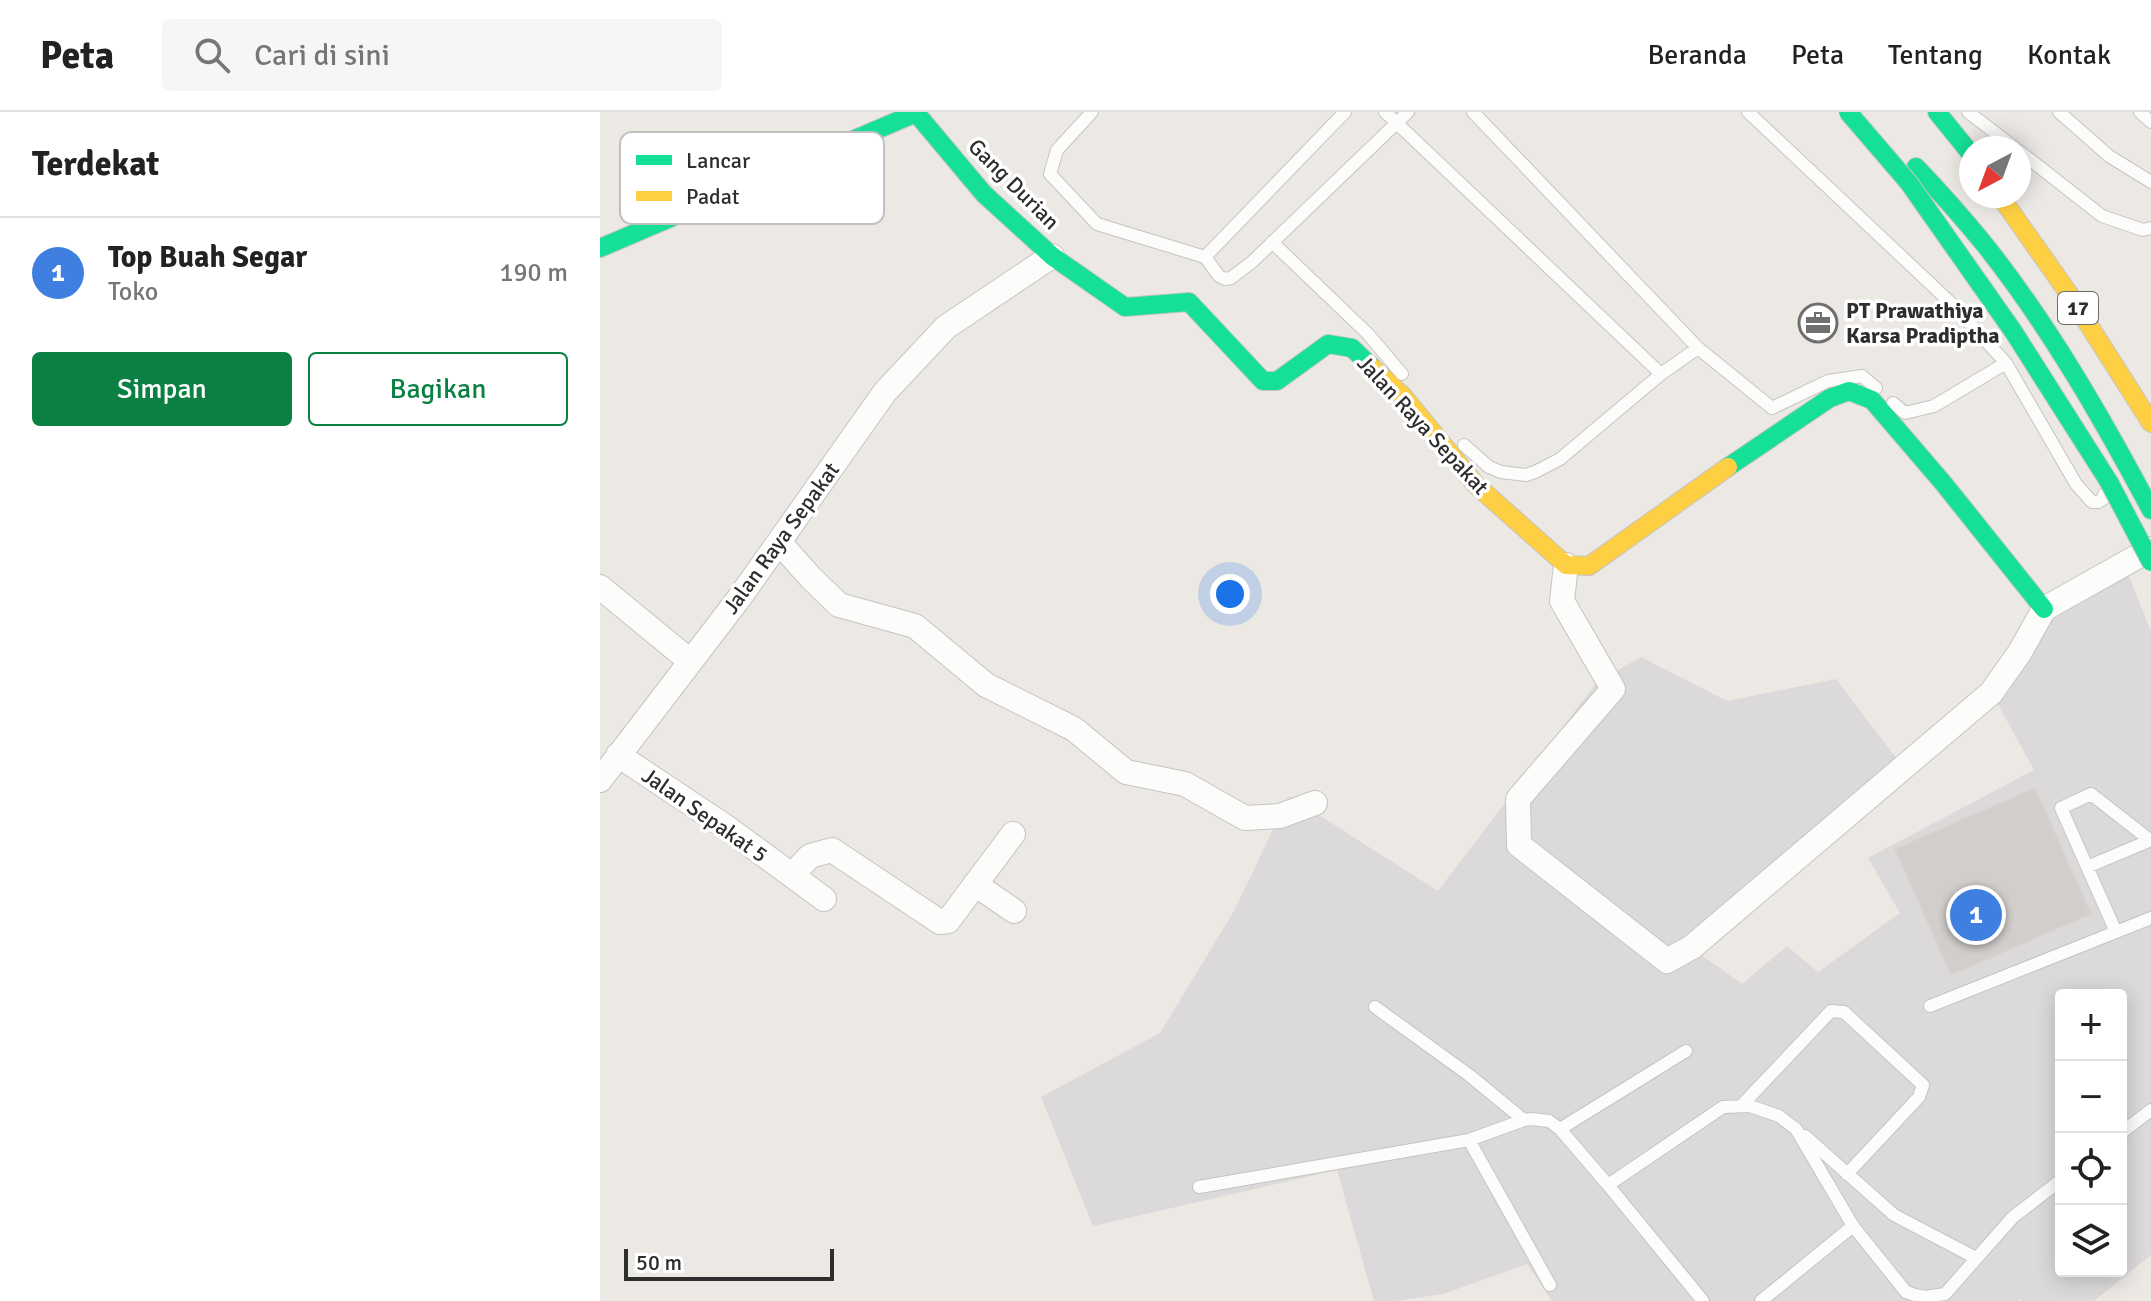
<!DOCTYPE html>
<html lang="id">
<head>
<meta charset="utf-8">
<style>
  body { margin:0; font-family:Signika,sans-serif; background:#f6f6f6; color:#222 }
  .controls { position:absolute; right:24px; bottom:24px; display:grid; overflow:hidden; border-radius:8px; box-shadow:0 4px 20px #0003 }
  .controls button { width:72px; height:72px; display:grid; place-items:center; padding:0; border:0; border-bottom:2px solid #e0e0e0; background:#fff; color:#222; font:40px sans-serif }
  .compass { position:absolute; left:1359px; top:24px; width:72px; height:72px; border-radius:50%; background:#fff; box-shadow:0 4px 20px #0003; rotate:221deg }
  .scale { position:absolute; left:24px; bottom:20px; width:210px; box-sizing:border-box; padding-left:8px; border:4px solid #2e2e2e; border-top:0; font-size:22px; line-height:28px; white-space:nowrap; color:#2e2e2e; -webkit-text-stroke:6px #fff; paint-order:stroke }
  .you { position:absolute; left:630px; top:482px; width:28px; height:28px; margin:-20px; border:6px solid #fff; border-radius:50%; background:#1a73e8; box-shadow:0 0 0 12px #1a73e833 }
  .badge { display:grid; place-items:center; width:52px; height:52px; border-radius:50%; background:#0b8043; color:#fff; font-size:26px; font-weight:700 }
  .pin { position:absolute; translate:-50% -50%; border:4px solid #fff; box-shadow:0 2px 8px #0006 }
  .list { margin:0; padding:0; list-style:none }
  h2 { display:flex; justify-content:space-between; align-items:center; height:104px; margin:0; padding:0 32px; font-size:34px }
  h2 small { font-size:26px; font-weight:400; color:#767676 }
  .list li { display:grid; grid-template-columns:52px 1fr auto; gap:24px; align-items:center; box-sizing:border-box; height:112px; padding:0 32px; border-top:2px solid #e0e0e0 }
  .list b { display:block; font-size:30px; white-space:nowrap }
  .list p { margin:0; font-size:26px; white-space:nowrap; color:#767676 }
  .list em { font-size:26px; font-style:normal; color:#767676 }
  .actions { display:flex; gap:16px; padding:24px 32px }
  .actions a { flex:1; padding:18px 0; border:2px solid #0b8043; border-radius:8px; text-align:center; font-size:28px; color:#0b8043 }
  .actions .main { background:#0b8043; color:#fff }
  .icon { flex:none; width:44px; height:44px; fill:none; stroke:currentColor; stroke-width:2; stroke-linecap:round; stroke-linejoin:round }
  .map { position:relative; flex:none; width:1551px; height:1189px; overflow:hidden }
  header { display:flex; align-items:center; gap:48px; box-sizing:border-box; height:112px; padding:0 40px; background:#fff; border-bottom:2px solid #e0e0e0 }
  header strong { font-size:38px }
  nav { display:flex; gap:44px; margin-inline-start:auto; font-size:28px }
  .search { width:560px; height:72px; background:#f6f6f6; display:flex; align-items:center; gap:20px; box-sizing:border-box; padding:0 28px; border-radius:8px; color:#767676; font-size:30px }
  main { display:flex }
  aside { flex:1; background:#fff }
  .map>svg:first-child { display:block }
</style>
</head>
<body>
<header>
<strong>Peta</strong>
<div class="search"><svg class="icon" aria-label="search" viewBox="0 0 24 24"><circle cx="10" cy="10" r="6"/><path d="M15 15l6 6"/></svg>Cari di sini</div>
<nav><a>Beranda</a><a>Peta</a><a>Tentang</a><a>Kontak</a></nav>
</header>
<main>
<aside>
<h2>Terdekat<small></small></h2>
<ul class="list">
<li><span class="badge" style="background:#3f7fe0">1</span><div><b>Top Buah Segar</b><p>Toko</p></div><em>190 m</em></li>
</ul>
<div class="actions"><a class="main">Simpan</a><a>Bagikan</a></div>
</aside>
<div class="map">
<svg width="1551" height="1189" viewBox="0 0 1551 1189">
  <rect width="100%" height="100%" fill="#ece8e4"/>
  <path fill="#dcd9db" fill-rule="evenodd" d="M 1519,440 L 1551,519 L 1551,1143 L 1494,1189 L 1422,1189 L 1419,1187 L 1417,1189 L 952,1189 L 927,1152 L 843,1182 L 795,1189 L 774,1189 L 737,1058 L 493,1114 L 441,985 L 560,921 L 634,799 L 689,684 L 838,779 L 997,570 L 1041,545 L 1127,589 L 1236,567 L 1306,659 L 1089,834 L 1142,872 L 1187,834 L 1218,860 L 1300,801 L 1268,746 L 1434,658 L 1388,574 L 1453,480 ZM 1461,883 L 1521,883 L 1521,1159 L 1461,1159 Z"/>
  <path fill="#d1cecb" stroke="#d7d4d0" stroke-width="2" d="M 1435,676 L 1491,802 L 1351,863 L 1295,737 Z"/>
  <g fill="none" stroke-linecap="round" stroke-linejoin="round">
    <g stroke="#c5c4c5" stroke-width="14">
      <path id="lane" d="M 492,0 L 457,38 L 450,62 L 497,112 L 605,145 L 619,164 L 625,167 L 631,166 L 652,150 L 808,0
        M 785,0 L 1061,262
        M 873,0 L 1098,236 L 1172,296 L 1228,269 L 1262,264 L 1276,276
        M 1148,0 L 1353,193 L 1406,251 L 1476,372 L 1492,390 L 1498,390 L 1503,387 L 1504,382
        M 1368,0 L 1415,36
        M 1459,0 L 1509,44 L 1551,70
        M 1540,0 L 1551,10
        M 1419,39 L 1502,104 L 1543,118 L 1551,116
        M 672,130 L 767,221 L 802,262
        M 605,145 L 745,0
        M 1293,291 L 1305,301 L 1334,294 L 1406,251
        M 864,333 L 889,355 L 901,360 L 926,363 L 935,360 L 960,347 L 1061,262 L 1098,236
        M 1487,755 L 1551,728
        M 1516,820 L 1461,696 L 1491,682 L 1550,728
        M 1330,894 L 1551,806
        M 775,895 L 869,963 L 924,1008
        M 1142,993 L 1231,899 L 1244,900 L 1323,973 L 1319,985 L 1247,1062
        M 960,1017 L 1086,939
        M 1521,1021 L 1551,998
        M 1205,1024 L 1294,1103 L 1376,1146
        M 869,1028 L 950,1173
        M 1008,1073 L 1123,995 L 1150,994 L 1179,1004 L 1196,1017 L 1253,1114 L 1306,1180 L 1315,1183 L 1325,1185 L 1345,1182 L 1413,1105 L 1461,1068
        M 599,1075 L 869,1028 L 924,1008 L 931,1007 L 949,1009 L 960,1017 L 1008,1073 L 1103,1189
        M 1161,1189 L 1253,1114"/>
    </g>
    <g stroke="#c5c4c5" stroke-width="26">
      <path id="street" d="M 179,430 L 211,466 L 239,493 L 315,514 L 386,573 L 474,617 L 526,660 L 585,672 L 645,706 L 680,704 L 715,691
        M 966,453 L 962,489 L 1013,577 L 918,687 L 919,733 L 1067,849 L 1092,835 L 1391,581 L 1420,540 L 1444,497 L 1551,437
        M 0,475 L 90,549
        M 18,643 L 126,715 L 224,787
        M 0,668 L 140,485 L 285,280 L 346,215 L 452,144
        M 192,763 L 210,744 L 232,738 L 340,810 L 348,809 L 413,722
        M 375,772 L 414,799"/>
    </g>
    <g stroke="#c5c4c5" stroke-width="20">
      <path id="fast" d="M 1337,0 L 1371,42
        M 1316,55 C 1340,80 1363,106 1385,133 C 1450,215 1502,306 1551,398
        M 0,136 L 316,1 L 384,82 L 452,144 L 525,195 L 589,190 L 663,269 L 677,269 L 728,232 L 752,236 L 773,256
        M 1128,355 L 1230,286 L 1249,279 L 1272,288 L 1344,372 L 1444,497"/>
    </g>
    <g stroke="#c5c4c5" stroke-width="20">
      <path id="slow" d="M 1400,84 L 1469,182 L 1551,311
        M 773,256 L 803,284 L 876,373 L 966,453 L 989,454 L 1128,355"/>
    </g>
    <use href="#lane" stroke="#fcfcfb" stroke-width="12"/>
    <use href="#street" stroke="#fcfcfb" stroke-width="24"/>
    <use href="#fast" stroke="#16e098" stroke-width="18"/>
    <use href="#slow" stroke="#ffcf43" stroke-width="18"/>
    <g stroke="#c6c5c4" stroke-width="20" stroke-linecap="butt">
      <path id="fast-bridge" d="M 1248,0 L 1309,71 L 1413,219 L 1509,370 L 1551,450"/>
    </g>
    <use href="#fast-bridge" stroke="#16e098" stroke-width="18"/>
  </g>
  <defs>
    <g id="office-ring" transform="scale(2)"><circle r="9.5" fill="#fff" stroke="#706f6e" stroke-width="1.5"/><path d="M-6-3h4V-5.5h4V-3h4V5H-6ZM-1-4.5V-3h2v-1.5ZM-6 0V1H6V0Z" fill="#706f6e"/></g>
  </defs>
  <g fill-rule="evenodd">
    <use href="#office-ring" x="1218" y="211"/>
  </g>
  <g text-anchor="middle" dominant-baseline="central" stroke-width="7" stroke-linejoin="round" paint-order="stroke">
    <rect fill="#fff" stroke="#6d6d6d" stroke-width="2" x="1458" y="180" width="40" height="32" rx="6"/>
    <g font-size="20" font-weight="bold" fill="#2e2e2e">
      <text x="1478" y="196">17</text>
    </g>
    <g font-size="22" fill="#2e2e2e" stroke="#fff">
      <text transform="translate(414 72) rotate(45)">Gang Durian</text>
      <text transform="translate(823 313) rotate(47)">Jalan Raya Sepakat</text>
      <text transform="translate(181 426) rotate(-54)">Jalan Raya Sepakat</text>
      <text transform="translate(105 703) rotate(35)">Jalan Sepakat 5</text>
    </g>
    <g font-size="22" font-weight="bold" fill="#2e2e2e" stroke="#fff" text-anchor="start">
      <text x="1246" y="198">PT Prawathiya<tspan x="1246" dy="25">Karsa Pradiptha</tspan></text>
    </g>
  </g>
  <rect x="20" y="20" width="264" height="92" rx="12" fill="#fff" stroke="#c0c0c0" stroke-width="2"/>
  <rect x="36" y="43" width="36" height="10" fill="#16e098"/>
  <rect x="36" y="79" width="36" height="10" fill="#ffcf43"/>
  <g font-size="22" fill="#2e2e2e">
    <text x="86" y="56">Lancar</text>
    <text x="86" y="92">Padat</text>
  </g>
</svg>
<div class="controls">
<button>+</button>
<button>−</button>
<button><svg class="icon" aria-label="locate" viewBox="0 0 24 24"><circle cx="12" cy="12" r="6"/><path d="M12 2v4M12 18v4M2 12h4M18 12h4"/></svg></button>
<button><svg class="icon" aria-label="layers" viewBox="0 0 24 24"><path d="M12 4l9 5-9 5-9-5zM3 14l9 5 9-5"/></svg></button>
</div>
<svg class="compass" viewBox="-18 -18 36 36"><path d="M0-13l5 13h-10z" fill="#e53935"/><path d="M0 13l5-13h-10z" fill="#767676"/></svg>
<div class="scale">50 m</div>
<div class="you"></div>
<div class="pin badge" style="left:1376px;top:803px;background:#3f7fe0">1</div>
</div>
</main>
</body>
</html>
